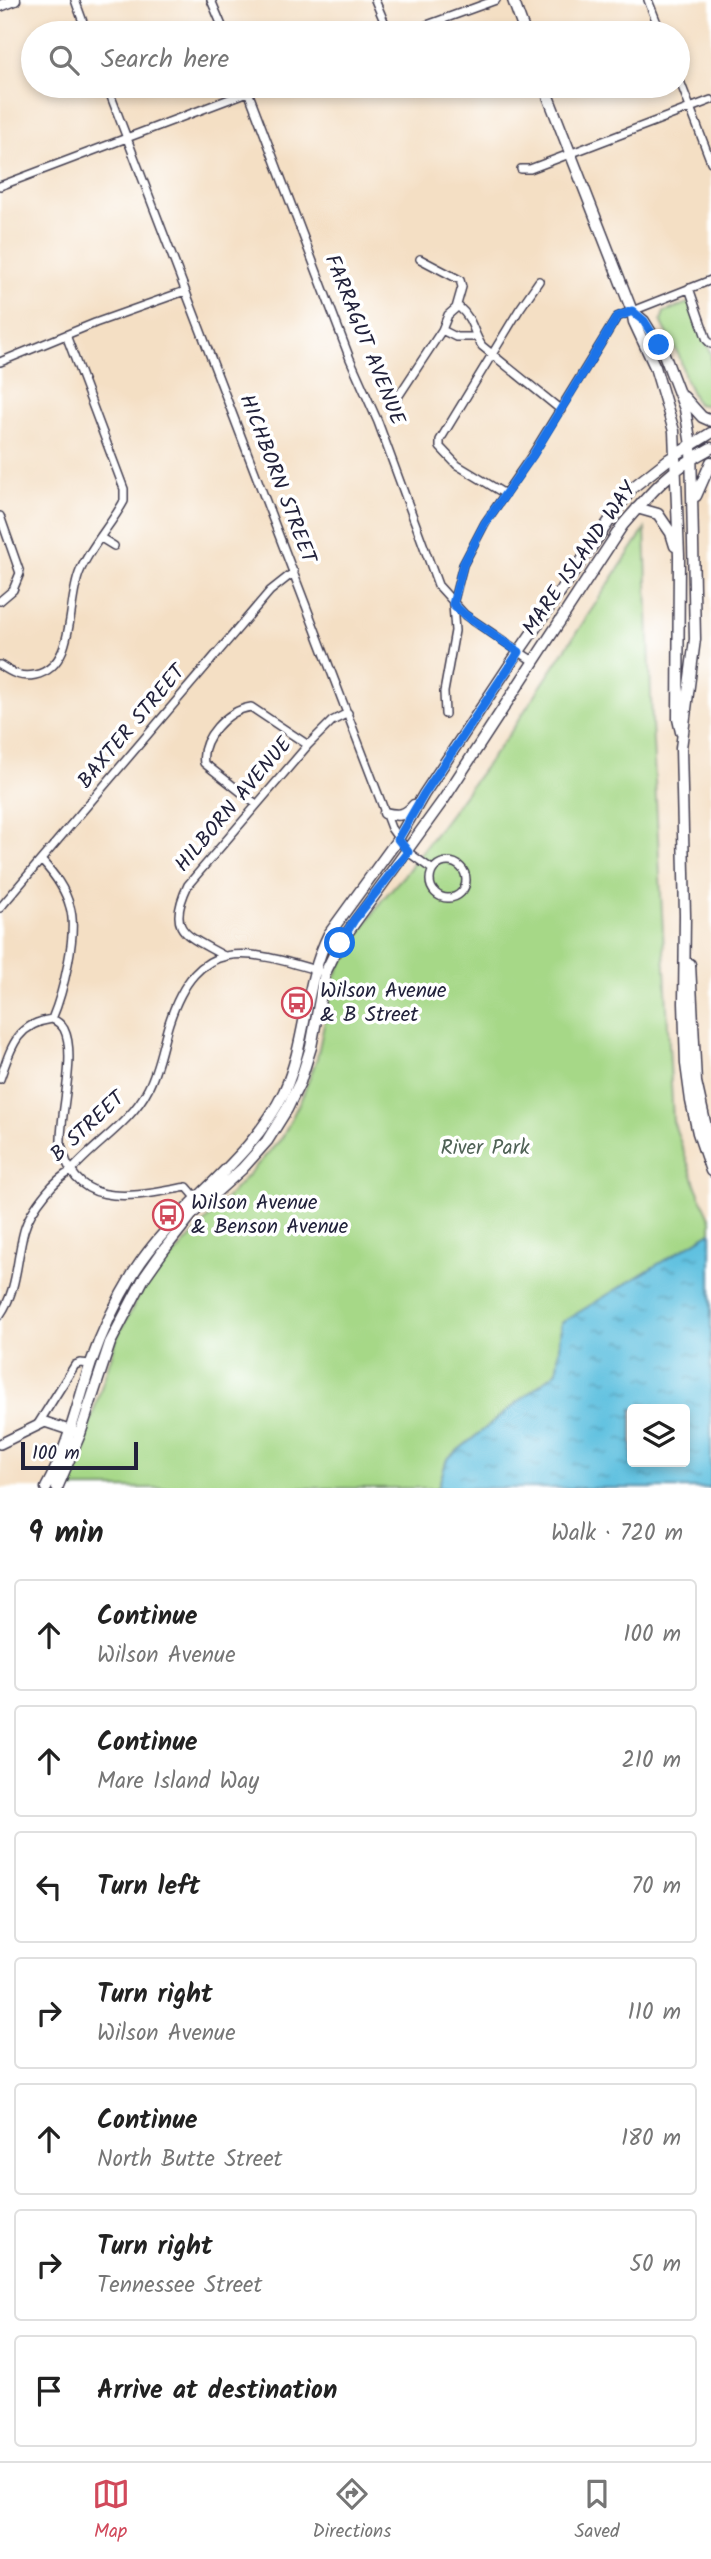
<!DOCTYPE html>
<html lang="en">
<head>
<meta charset="utf-8">
<style>
  body { margin:0; font-family:Kalam,sans-serif; background:#f2f2f2; color:#222 }
  .controls { position:absolute; right:21px; bottom:21px; display:grid; overflow:hidden; border-radius:7px; box-shadow:0 4px 10px #0003 }
  .controls button { width:63px; height:63px; display:grid; place-items:center; padding:0; border:0; border-bottom:2px solid #e0e0e0; background:#fff; color:#222; font:35px sans-serif }
  .scale { position:absolute; left:21px; bottom:18px; width:117px; box-sizing:border-box; padding-left:7px; border:4px solid #22223b; border-top:0; font-size:19px; line-height:24px; white-space:nowrap; color:#22223b; -webkit-text-stroke:5px #fff; paint-order:stroke }
  .stop { position:absolute; width:21px; height:21px; margin:-16px; border:5px solid #1a73e8; border-radius:50%; background:#fff }
  .stop.end { background:#1a73e8; border-color:#fff; box-shadow:0 2px 7px #0008 }
  .list { margin:0; padding:0; list-style:none }
  h2 { display:flex; justify-content:space-between; align-items:center; height:91px; margin:0; padding:0 28px; font-size:30px }
  h2 small { font-size:23px; font-weight:400; color:#767676 }
  .list li { display:grid; grid-template-columns:46px 1fr auto; gap:21px; align-items:center; box-sizing:border-box; height:112px; margin:0 14px 14px; padding:0 14px; border:2px solid #e0e0e0; border-radius:7px }
  .list b { display:block; font-size:26px; white-space:nowrap }
  .list p { margin:0; font-size:23px; white-space:nowrap; color:#767676 }
  .list em { font-size:23px; font-style:normal; color:#767676 }
  .icon { flex:none; width:38px; height:38px; fill:none; stroke:currentColor; stroke-width:2; stroke-linecap:round; stroke-linejoin:round }
  .map { position:relative; flex:none; width:711px; height:1488px; overflow:hidden }
  .search { position:absolute; background:#fff; box-shadow:0 4px 10px #0003; left:21px; right:21px; top:21px; height:77px; display:flex; align-items:center; gap:18px; box-sizing:border-box; padding:0 24px; border-radius:38px; color:#767676; font-size:26px }
  .sheet { height:973px; background:#fff }
  nav { display:flex; justify-content:space-around; align-items:center; box-sizing:border-box; height:98px; border-top:2px solid #e0e0e0; background:#fff; font-size:19px; color:#767676 }
  nav a { display:grid; justify-items:center; gap:4px }
  nav .on { color:#d1495b }
  .map>svg:first-child { display:block }
</style>
</head>
<body>
<div class="map">
<svg width="711" height="1488" viewBox="0 0 711 1488">
  <defs>
    <pattern id="water-ripples" width="26" height="14" patternUnits="userSpaceOnUse" patternTransform="scale(1.75)"><rect width="26" height="14" fill="#61c1e0"/><path d="M2 4q2-2 4 0t4 0M15 11q2-2 4 0t4 0" fill="none" stroke="#509cb7"/></pattern>
  </defs>
  <rect width="100%" height="100%" fill="#fff"/>
  <filter id="ink" filterUnits="userSpaceOnUse"><feTurbulence type="fractalNoise" baseFrequency=".0143" numOctaves="2"/><feDisplacementMap in="SourceGraphic" scale="14" xChannelSelector="R" yChannelSelector="G"/><feConvolveMatrix kernelMatrix="1 2 1 2 8 2 1 2 1" color-interpolation-filters="sRGB"/></filter>
  <filter id="wash" filterUnits="userSpaceOnUse"><feTurbulence type="fractalNoise" baseFrequency=".00686" numOctaves="4" result="noise"/><feDisplacementMap in="SourceGraphic" scale="28" xChannelSelector="R" yChannelSelector="G"/><feGaussianBlur stdDeviation="1.57" result="paint"/><feColorMatrix in="noise" values="0 0 0 0 0 0 0 0 0 0 0 0 0 0 0 0 0 1.4 0 .05"/><feComposite in="paint" operator="in"/></filter>
  <g filter="url(#wash)">
    <rect width="100%" height="100%" fill="#f4dfc4"/>
    <path fill="#a6d887" stroke="#647d61" stroke-width="2" d="M 693,301 L 711,354 L 711,406 L 697,404 L 685,378 L 680,358 L 661,321 L 664,312 Z
      M 645,529 L 652,723 L 673,1121 L 697,1189 L 711,1220 L 711,1232 L 562,1323 L 557,1371 L 447,1459 L 438,1488 L 62,1488 L 88,1429 L 118,1335 L 142,1290 L 282,1138 L 303,1095 L 317,1058 L 333,981 L 345,956 L 382,900 L 406,873 L 510,733 Z"/>
    <path fill="url(#water-ripples)" stroke="#42728e" stroke-width="2" fill-rule="evenodd" d="M 711,1232 L 711,1488 L 438,1488 L 447,1459 L 557,1371 L 561,1323 ZM 632,1409 L 685,1409 L 685,1462 L 632,1462 Z"/>
  </g>
  <g filter="url(#ink)">
    <g fill="none" stroke-linecap="round" stroke-linejoin="round">
      <g stroke="#423e50" stroke-width="10">
        <path id="minor" d="M 75,0 L 87,33
          M 211,0 L 225,33
          M 375,0 L 386,26 L 392,33
          M 648,0 L 661,33
          M 405,33 L 496,0
          M 678,76 L 711,162
          M 107,86 L 391,828 L 408,852 L 433,870
          M 246,86 L 350,359 L 378,422 L 438,585 L 465,615 L 533,661
          M 521,169 L 530,169 L 711,100
          M 0,186 L 248,92
          M 420,259 L 460,280 L 462,287 L 456,308
          M 689,288 L 707,340 L 711,344
          M 456,308 L 459,307 C 474,320 472,331 482,346 L 561,410
          M 442,330 L 456,337 L 476,337
          M 0,362 L 95,323 L 185,291
          M 392,406 L 442,330 L 448,315 L 456,308
          M 505,494 L 457,465 L 440,447 L 440,440 L 519,310 L 539,281
          M 0,516 L 20,573 L 13,590 L 0,601
          M 101,538 L 114,546
          M 0,665 C 12,673 21,678 35,675 C 77,666 66,603 80,571 C 91,546 111,525 124,501 L 124,489 L 66,335
          M 445,714 L 444,692 L 455,631 L 453,604 L 463,565 L 485,523 L 532,455 L 617,317 L 711,280
          M 256,804 L 204,763 C 200,739 227,710 251,707 L 308,745
          M 42,861 C 54,874 65,888 70,907 C 78,933 63,993 52,1019
          M430 880a18 18 0 1 1 36 0a18 18 0 1 1-36 0Z
          M 0,908 L 270,591 L 294,572
          M 224,956 C 188,935 165,933 188,885 L 308,745 L 332,721 L 348,713
          M 0,1079 C 11,1048 16,1024 52,1019 C 57,1021 61,1024 64,1029 C 77,1054 60,1113 61,1143 C 74,1213 135,1196 187,1187 L 199,1201
          M 0,1315 C 18,1289 16,1261 24,1231 C 28,1216 37,1204 46,1193 C 54,1183 60,1177 71,1171 C 95,1143 131,1123 148,1089 C 159,1068 162,1045 169,1023 C 198,935 245,949 319,971
          M 38,1424 L 75,1365 L 80,1363 L 91,1364"/>
      </g>
      <g stroke="#423e50" stroke-width="12">
        <path id="tertiary" d="M 0,1444 L 45,1422 L 75,1432"/>
      </g>
      <g stroke="#423e50" stroke-width="13">
        <path id="secondary" d="M 513,0 L 525,33
          M 0,6 L 15,0
          M 544,86 L 632,311 L 634,322 L 655,367 L 674,431 L 679,556 L 678,719 L 681,732
          M 632,311 L 644,321 L 664,354 L 685,409 L 691,445 L 695,639 L 681,748 L 685,915 L 684,1003 L 686,1064 L 691,1101 L 698,1133 L 711,1171
          M 684,397 L 702,417 L 711,421
          M 696,496 L 711,462
          M 637,508 L 658,514 L 671,533 L 675,546
          M 385,813 C 398,816 405,816 414,805
          M 690,964 L 696,1082 L 711,1149
          M 46,1488 C 68,1448 77,1406 91,1363 C 102,1331 117,1300 134,1272 C 176,1205 250,1163 284,1092 C 307,1041 304,984 329,934 L 398,839 L 424,794 L 511,663 L 632,488 L 669,459 L 711,433
          M 57,1488 L 80,1434 L 110,1343 L 144,1278 L 163,1251 L 193,1213 L 242,1169 L 267,1141 L 287,1109 L 300,1082 L 311,1047 L 325,973 L 340,943 L 444,799 L 622,526 C 652,491 669,470 711,448"/>
      </g>
      <use href="#minor" stroke="#fff" stroke-width="7"/>
      <use href="#tertiary" stroke="#fff" stroke-width="9"/>
      <use href="#secondary" stroke="#fff" stroke-width="10"/>
    </g>
  </g>
  <g fill="none" stroke-linecap="round" stroke-linejoin="round" filter="url(#ink)">
    <path stroke="#1a73e8" stroke-width="9" d="M 340,943 L 354,920 L 408,852 L 398,839 L 424,794 L 519,652 L 465,615 L 453,604 L 463,565 L 485,523 L 533,455 L 617,317 L 632,311 L 644,321 L 659,345"/>
  </g>
  <defs>
    <g id="bus-ring" transform="scale(1.575)"><circle r="9.5" fill="#fff" stroke="#d1495b" stroke-width="1.5"/><path d="M-5-6H5V4H4V6H2V4H-2V6H-4V4H-5ZM-3.5-4V0h7V-4ZM-3.5 1.2v1.5H-2V1.2ZM2 1.2v1.5H3.5V1.2Z" fill="#d1495b"/></g>
  </defs>
  <g fill-rule="evenodd">
    <use href="#bus-ring" x="297" y="1003"/>
    <use href="#bus-ring" x="168" y="1215"/>
  </g>
  <g text-anchor="middle" dominant-baseline="central" stroke-width="7" stroke-linejoin="round" paint-order="stroke">
    <g font-size="21" fill="#22223b" stroke="#fff">
      <text transform="translate(364 340) rotate(68)">FARRAGUT AVENUE</text>
      <text transform="translate(277 479) rotate(69)">HICHBORN STREET</text>
      <text transform="translate(580 559) rotate(-55)">MARE ISLAND WAY</text>
      <text transform="translate(132 727) rotate(-50)">BAXTER STREET</text>
      <text transform="translate(234 805) rotate(-50)">HILBORN AVENUE</text>
      <text transform="translate(88 1127) rotate(-43)">B STREET</text>
    </g>
    <g font-size="21" fill="#22223b" stroke="#fff" text-anchor="start">
      <text x="320" y="991">Wilson Avenue<tspan x="320" dy="24">&amp; B Street</tspan></text>
      <text x="191" y="1203">Wilson Avenue<tspan x="191" dy="24">&amp; Benson Avenue</tspan></text>
    </g>
    <g font-size="21" fill="#506256" stroke="#fff">
      <text x="485" y="1148">River Park</text>
    </g>
  </g>
</svg>
<div class="controls">
<button><svg class="icon" aria-label="layers" viewBox="0 0 24 24"><path d="M12 4l9 5-9 5-9-5zM3 14l9 5 9-5"/></svg></button>
</div>
<div class="scale">100 m</div>
<div class="stop" style="left:340px;top:943px"></div>
<div class="stop end" style="left:659px;top:345px"></div>
<div class="search"><svg class="icon" aria-label="search" viewBox="0 0 24 24"><circle cx="10" cy="10" r="6"/><path d="M15 15l6 6"/></svg>Search here</div>
</div>
<section class="sheet">
<h2>9 min<small>Walk · 720 m</small></h2>
<ul class="list">
<li><svg class="icon" aria-label="ahead" viewBox="0 0 24 24"><path d="M12 20V5M6 11l6-6 6 6"/></svg><div><b>Continue</b><p>Wilson Avenue</p></div><em>100 m</em></li>
<li><svg class="icon" aria-label="ahead" viewBox="0 0 24 24"><path d="M12 20V5M6 11l6-6 6 6"/></svg><div><b>Continue</b><p>Mare Island Way</p></div><em>210 m</em></li>
<li><svg class="icon" aria-label="left" viewBox="0 0 24 24"><path d="M17 20v-9H6M10 6l-5 5 5 5"/></svg><div><b>Turn left</b></div><em>70 m</em></li>
<li><svg class="icon" aria-label="right" viewBox="0 0 24 24"><path d="M7 20v-9h11M14 6l5 5-5 5"/></svg><div><b>Turn right</b><p>Wilson Avenue</p></div><em>110 m</em></li>
<li><svg class="icon" aria-label="ahead" viewBox="0 0 24 24"><path d="M12 20V5M6 11l6-6 6 6"/></svg><div><b>Continue</b><p>North Butte Street</p></div><em>180 m</em></li>
<li><svg class="icon" aria-label="right" viewBox="0 0 24 24"><path d="M7 20v-9h11M14 6l5 5-5 5"/></svg><div><b>Turn right</b><p>Tennessee Street</p></div><em>50 m</em></li>
<li><svg class="icon" aria-label="arrive" viewBox="0 0 24 24"><path d="M6 21V4h12l-3 4 3 4H6"/></svg><div><b>Arrive at destination</b></div></li>
</ul>
</section>
<nav>
<a class="on"><svg class="icon" aria-label="map" viewBox="0 0 24 24"><path d="M3 6l6-2 6 2 6-2v14l-6 2-6-2-6 2zM9 4v14M15 6v14"/></svg>Map</a>
<a><svg class="icon" aria-label="directions" viewBox="0 0 24 24"><path d="M12 3l9 9-9 9-9-9zM9 14v-3h6M13 9l2 2-2 2"/></svg>Directions</a>
<a><svg class="icon" aria-label="saved" viewBox="0 0 24 24"><path d="M7 4h10v16l-5-4-5 4z"/></svg>Saved</a>
</nav>
</body>
</html>
